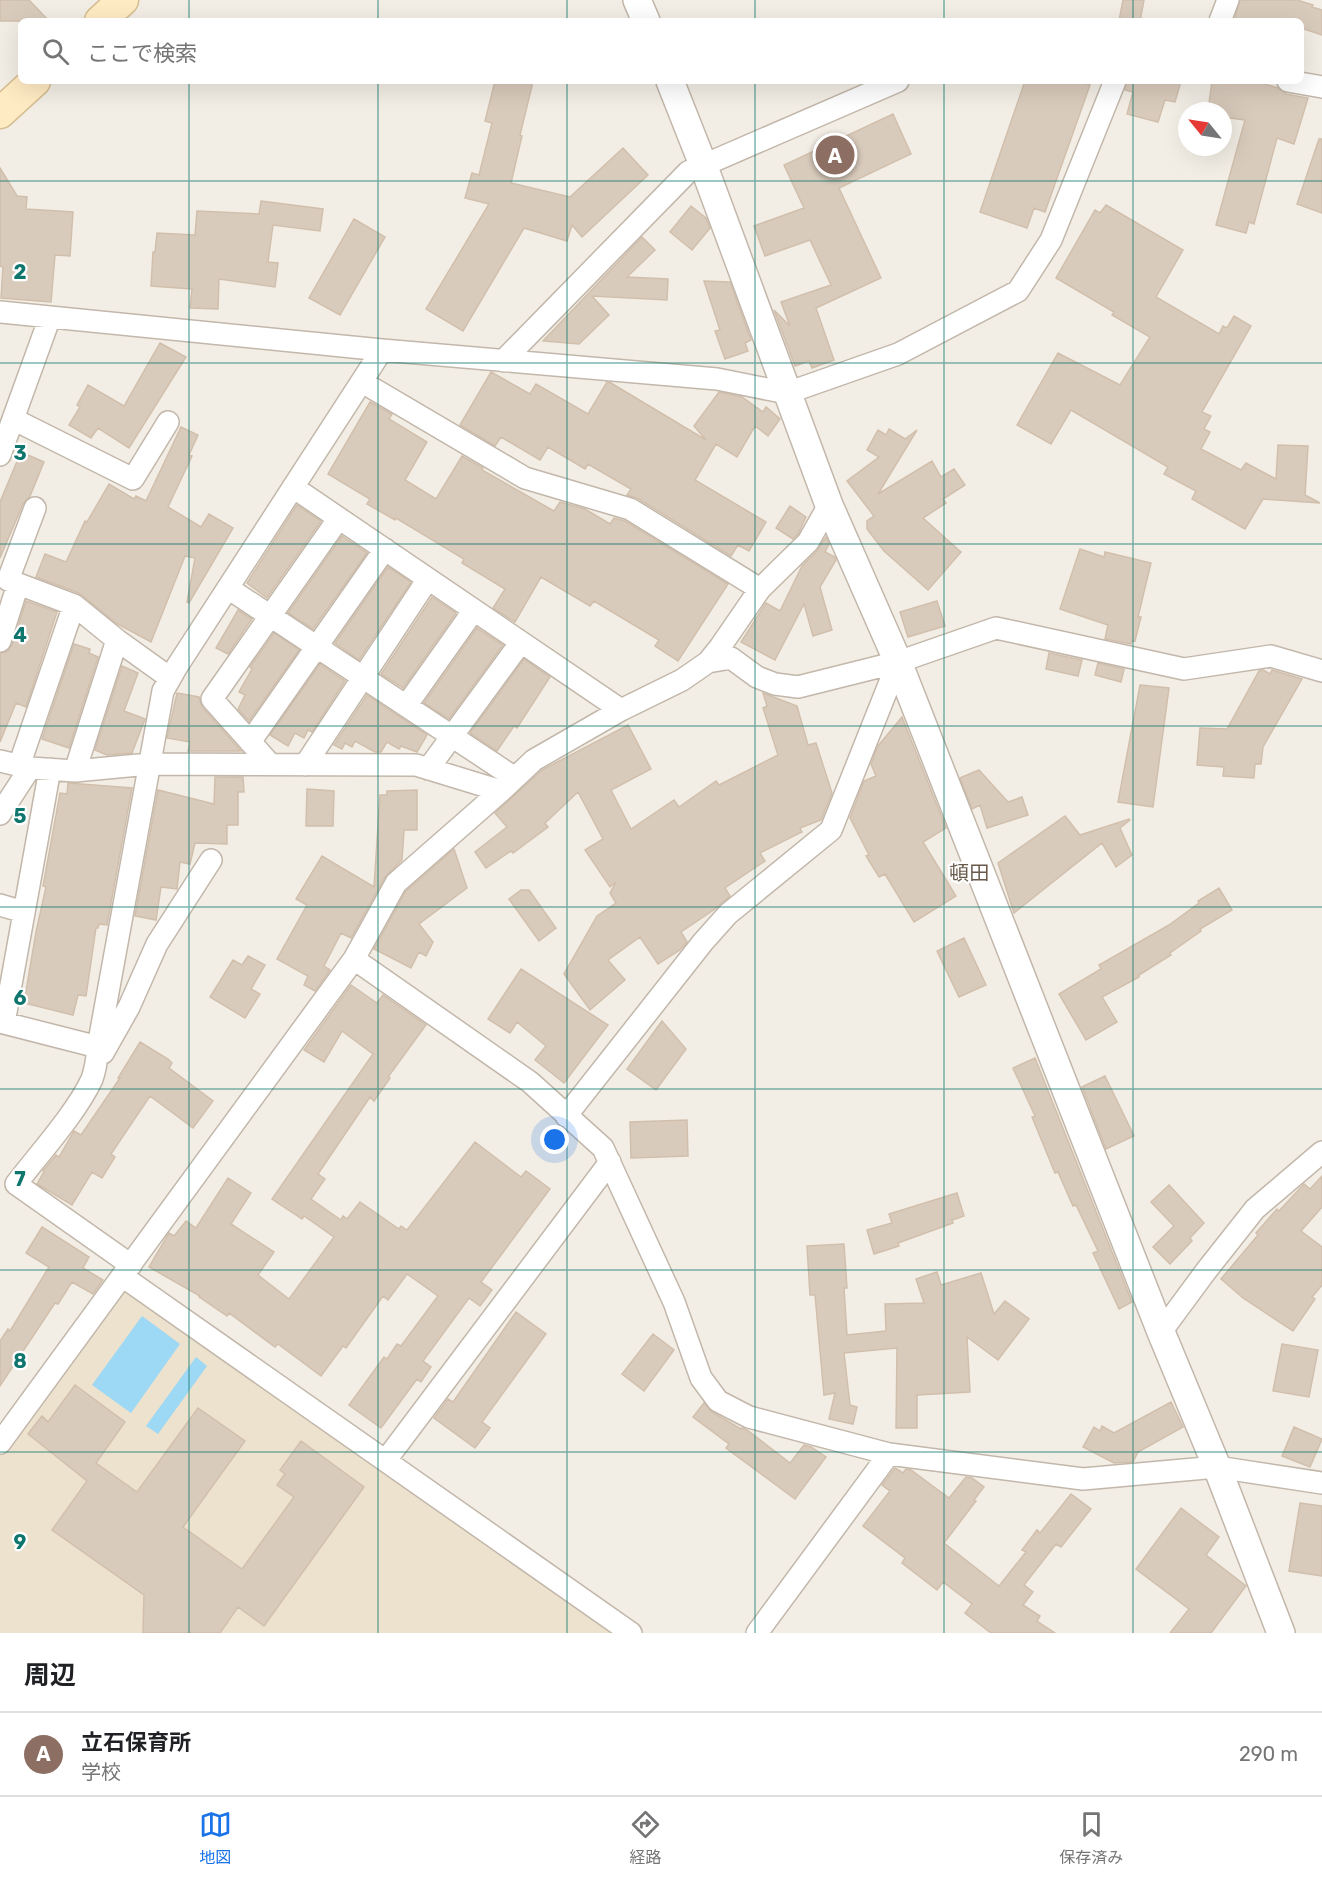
<!DOCTYPE html>
<html lang="ja">
<head>
<meta charset="utf-8">
<style>
  body { margin:0; font-family:Rubik,"Noto Sans JP",sans-serif; background:#f6f6f6; color:#202124 }
  .compass { position:absolute; left:1178px; top:102px; width:54px; height:54px; border-radius:50%; background:#fff; box-shadow:0 6px 24px #0002; rotate:300deg }
  .you { position:absolute; left:555px; top:1140px; width:21px; height:21px; margin:-15px; border:4px solid #fff; border-radius:50%; background:#1a73e8; box-shadow:0 0 0 9px #1a73e833 }
  .badge { display:grid; place-items:center; width:39px; height:39px; border-radius:50%; background:#1a73e8; color:#fff; font-size:20px; font-weight:700 }
  .pin { position:absolute; translate:-50% -50%; border:3px solid #fff; box-shadow:0 2px 6px #0006 }
  .list { margin:0; padding:0; list-style:none }
  h2 { display:flex; justify-content:space-between; align-items:center; height:78px; margin:0; padding:0 24px; font-size:26px }
  h2 small { font-size:20px; font-weight:400; color:#757577 }
  .list li { display:grid; grid-template-columns:39px 1fr auto; gap:18px; align-items:center; box-sizing:border-box; height:84px; padding:0 24px; border-top:2px solid #e0e0e0 }
  .list b { display:block; font-size:22px; white-space:nowrap }
  .list p { margin:0; font-size:20px; white-space:nowrap; color:#757577 }
  .list em { font-size:20px; font-style:normal; color:#757577 }
  .icon { flex:none; width:33px; height:33px; fill:none; stroke:currentColor; stroke-width:2; stroke-linecap:round; stroke-linejoin:round }
  .map { position:relative; flex:none; width:1322px; height:1633px; overflow:hidden }
  .search { position:absolute; background:#fff; box-shadow:0 6px 24px #0002; left:18px; right:18px; top:18px; height:66px; display:flex; align-items:center; gap:15px; box-sizing:border-box; padding:0 21px; border-radius:9px; color:#757577; font-size:22px }
  .sheet { height:162px; background:#fff }
  nav { display:flex; justify-content:space-around; align-items:center; box-sizing:border-box; height:84px; border-top:2px solid #e0e0e0; background:#fff; font-size:16px; color:#757577 }
  nav a { display:grid; justify-items:center; gap:3px }
  nav .on { color:#1a73e8 }
  .map>svg:first-child { display:block }
</style>
</head>
<body>
<div class="map">
<svg width="1322" height="1633" viewBox="0 0 1322 1633">
  <rect width="100%" height="100%" fill="#f3eee5"/>
  <path fill="#ede2ce" d="M 124,1280 L 621,1633 L 0,1633 L 0,1452 Z"/>
  <path fill="#9dd8f4" d="M 142,1316 L 180,1344 L 131,1413 L 92,1385 Z
    M 196,1357 L 207,1366 L 158,1434 L 146,1426 Z"/>
  <path fill="#d9cbbc" stroke="#d1bfac" stroke-width="1.5" d="M 0,0 L 29,0 L 49,21 L 0,21 Z
    M 1123,0 L 1144,0 L 1140,21 L 1119,21 Z
    M 1240,0 L 1297,0 L 1313,5 L 1312,7 L 1322,10 L 1322,35 L 1301,28 L 1301,21 L 1234,21 Z
    M 495,81 L 532,81 L 532,86 L 520,135 L 522,136 L 511,183 L 570,197 L 623,148 L 648,175 L 582,237 L 572,225 L 567,241 L 524,228 L 463,331 L 426,309 L 489,204 L 465,198 L 472,173 L 479,175 L 492,123 L 485,121 Z
    M 1025,81 L 1079,81 L 1090,85 L 1045,212 L 1034,208 L 1027,228 L 980,212 Z
    M 1127,81 L 1181,81 L 1175,102 L 1165,100 L 1158,122 L 1127,114 L 1133,92 L 1125,90 Z
    M 1212,81 L 1255,81 L 1278,88 L 1286,94 L 1308,98 L 1294,144 L 1277,138 L 1254,224 L 1249,222 L 1246,233 L 1216,225 L 1245,120 L 1223,117 L 1223,111 L 1208,111 Z
    M 893,114 L 911,154 L 839,188 L 881,278 L 816,308 L 834,360 L 812,368 L 809,361 L 795,366 L 774,310 L 790,326 L 781,302 L 831,285 L 810,240 L 765,256 L 754,226 L 804,208 L 784,165 Z
    M 1319,139 L 1322,139 L 1322,213 L 1297,204 Z
    M 0,168 L 17,196 L 27,197 L 26,209 L 73,212 L 70,256 L 55,255 L 51,302 L 1,298 L 3,267 L 0,266 Z
    M 261,201 L 323,209 L 320,231 L 273,225 L 268,262 L 278,263 L 275,287 L 219,279 L 218,309 L 190,308 L 192,289 L 151,286 L 153,252 L 155,252 L 157,233 L 195,235 L 197,211 L 259,214 Z
    M 1106,205 L 1183,250 L 1156,297 L 1219,334 L 1223,326 L 1227,328 L 1234,316 L 1251,326 L 1202,412 L 1211,416 L 1204,429 L 1210,432 L 1201,449 L 1241,470 L 1246,463 L 1276,479 L 1278,445 L 1308,446 L 1305,495 L 1320,503 L 1263,499 L 1245,529 L 1192,499 L 1196,491 L 1164,474 L 1168,467 L 1071,410 L 1051,444 L 1017,425 L 1058,353 L 1120,385 L 1150,337 L 1112,315 L 1114,312 L 1056,278 L 1095,210 L 1100,213 Z
    M 691,206 L 706,218 L 710,228 L 692,250 L 670,232 Z
    M 354,219 L 385,237 L 340,315 L 309,298 Z
    M 642,237 L 655,250 L 627,277 L 668,279 L 667,300 L 592,296 L 609,315 L 579,344 L 543,341 Z
    M 704,281 L 730,282 L 751,340 L 745,343 L 748,351 L 725,359 L 715,331 L 720,330 Z
    M 160,343 L 186,357 L 129,448 L 98,428 L 91,438 L 69,425 L 80,407 L 77,405 L 88,385 L 124,406 Z
    M 491,372 L 530,394 L 536,384 L 588,414 L 607,382 L 611,383 L 706,440 L 694,426 L 719,392 L 742,397 L 763,412 L 766,407 L 780,419 L 768,436 L 755,426 L 737,457 L 716,444 L 695,480 L 766,522 L 749,551 L 738,545 L 731,556 L 637,498 L 627,495 L 631,489 L 588,464 L 585,469 L 548,447 L 540,460 L 501,437 L 495,446 L 460,425 Z
    M 370,402 L 392,414 L 389,419 L 427,442 L 405,480 L 436,499 L 462,456 L 483,468 L 482,470 L 554,511 L 560,502 L 585,509 L 610,524 L 614,518 L 625,521 L 728,584 L 678,661 L 655,646 L 659,640 L 594,601 L 590,606 L 541,577 L 515,622 L 493,608 L 505,589 L 462,563 L 464,559 L 396,518 L 395,520 L 367,504 L 370,499 L 328,474 Z
    M 181,427 L 198,435 L 189,455 L 192,456 L 168,507 L 201,527 L 209,514 L 233,528 L 189,603 L 187,602 L 195,558 L 185,556 L 151,642 L 116,623 L 79,593 L 36,577 L 45,554 L 66,562 L 85,521 L 87,522 L 109,484 L 134,499 L 136,496 L 146,501 Z
    M 889,429 L 905,439 L 917,430 L 878,494 L 932,461 L 941,477 L 954,469 L 965,485 L 943,499 L 946,503 L 923,518 L 961,552 L 928,590 L 884,551 L 867,529 L 867,521 L 874,516 L 847,481 L 879,457 L 867,450 L 878,430 L 886,435 Z
    M 21,452 L 44,462 L 30,496 L 23,504 L 0,558 L 0,502 Z
    M 297,505 L 321,521 L 267,598 L 247,583 Z
    M 790,506 L 806,517 L 798,534 L 793,539 L 776,528 Z
    M 342,536 L 367,553 L 313,629 L 288,613 Z
    M 826,537 L 829,544 L 825,552 L 835,557 L 836,560 L 820,587 L 832,630 L 813,636 L 804,604 L 775,660 L 741,642 L 766,603 L 780,611 L 802,566 L 817,551 Z
    M 1080,549 L 1104,557 L 1105,552 L 1151,563 L 1138,617 L 1141,617 L 1135,641 L 1132,640 L 1131,644 L 1105,639 L 1108,625 L 1060,609 Z
    M 388,567 L 411,582 L 359,660 L 335,643 Z
    M 432,597 L 456,613 L 403,688 L 381,674 Z
    M 26,601 L 57,612 L 26,707 L 16,703 L 0,742 L 0,653 L 8,651 L 12,645 Z
    M 937,601 L 945,626 L 908,637 L 900,612 Z
    M 238,610 L 252,619 L 228,654 L 216,648 Z
    M 477,628 L 503,645 L 449,719 L 424,703 Z
    M 274,633 L 299,650 L 249,721 L 238,709 L 245,695 L 239,692 L 252,669 L 250,667 Z
    M 74,644 L 90,649 L 89,653 L 98,657 L 69,748 L 42,739 Z
    M 1049,653 L 1082,660 L 1078,676 L 1046,669 Z
    M 524,659 L 550,677 L 517,728 L 514,726 L 497,751 L 470,733 Z
    M 1098,663 L 1124,669 L 1121,682 L 1095,675 Z
    M 320,664 L 345,681 L 312,732 L 308,730 L 304,738 L 295,733 L 288,746 L 270,735 Z
    M 122,666 L 138,673 L 124,711 L 145,719 L 132,753 L 107,755 L 95,750 Z
    M 1263,670 L 1270,674 L 1272,670 L 1302,679 L 1263,747 L 1261,764 L 1255,764 L 1254,778 L 1223,776 L 1224,767 L 1197,765 L 1200,728 L 1227,729 L 1259,671 Z
    M 1140,685 L 1169,688 L 1153,807 L 1118,802 Z
    M 177,693 L 199,697 L 202,707 L 241,751 L 188,751 L 190,742 L 167,738 Z
    M 763,693 L 797,706 L 808,745 L 816,743 L 832,793 L 821,820 L 800,828 L 802,832 L 760,853 L 765,861 L 725,888 L 730,896 L 715,909 L 681,932 L 687,942 L 680,950 L 658,964 L 640,937 L 608,960 L 625,980 L 590,1010 L 564,974 L 597,916 L 616,903 L 610,893 L 616,882 L 610,887 L 585,850 L 603,839 L 578,792 L 545,823 L 548,827 L 513,853 L 511,851 L 486,868 L 475,852 L 507,827 L 495,813 L 542,770 L 628,725 L 651,769 L 611,790 L 631,829 L 674,800 L 679,807 L 716,781 L 719,785 L 778,755 L 763,708 L 767,706 Z
    M 367,695 L 427,735 L 417,752 L 401,746 L 399,749 L 387,742 L 381,752 L 375,752 L 355,741 L 352,747 L 345,743 L 342,749 L 334,745 Z
    M 902,717 L 946,828 L 923,842 L 956,896 L 914,922 L 885,874 L 879,877 L 866,856 L 869,855 L 850,818 L 864,781 L 876,776 L 871,764 L 878,746 Z
    M 979,770 L 1008,802 L 1022,797 L 1028,815 L 987,828 L 980,805 L 972,809 L 960,778 Z
    M 215,777 L 243,777 L 244,792 L 238,792 L 238,825 L 227,825 L 227,844 L 195,843 L 190,864 L 180,862 L 177,889 L 161,887 L 156,920 L 135,916 L 158,790 L 214,804 Z
    M 68,783 L 132,788 L 107,925 L 99,924 L 98,928 L 96,928 L 86,996 L 78,995 L 73,1015 L 24,1003 L 36,932 L 46,887 L 43,886 L 60,793 L 67,794 Z
    M 307,789 L 334,791 L 333,826 L 306,826 Z
    M 417,790 L 417,830 L 404,830 L 402,860 L 385,877 L 351,938 L 341,933 L 324,966 L 330,970 L 315,991 L 304,985 L 308,976 L 277,959 L 307,905 L 296,899 L 322,856 L 374,887 L 380,795 L 387,795 L 387,791 Z
    M 1065,816 L 1080,835 L 1129,819 L 1130,820 L 1120,828 L 1132,855 L 1116,867 L 1102,843 L 1014,913 L 998,863 Z
    M 454,849 L 467,888 L 419,924 L 433,942 L 426,956 L 419,952 L 411,968 L 374,949 L 406,891 Z
    M 1219,888 L 1232,910 L 1200,929 L 1201,931 L 1170,953 L 1171,955 L 1139,975 L 1139,977 L 1102,997 L 1117,1022 L 1086,1040 L 1059,994 L 1101,969 L 1099,965 L 1169,925 L 1199,903 L 1198,901 Z
    M 521,890 L 529,890 L 556,928 L 539,941 L 509,899 Z
    M 964,938 L 986,985 L 959,997 L 937,951 Z
    M 248,956 L 265,965 L 251,989 L 260,994 L 245,1018 L 210,997 L 233,960 L 242,965 Z
    M 521,969 L 608,1025 L 564,1083 L 535,1060 L 546,1046 L 517,1022 L 510,1033 L 488,1019 Z
    M 351,985 L 377,1003 L 383,995 L 426,1025 L 388,1077 L 390,1078 L 374,1101 L 370,1097 L 318,1174 L 325,1179 L 311,1199 L 341,1220 L 343,1216 L 347,1219 L 360,1202 L 399,1229 L 401,1226 L 407,1230 L 475,1142 L 521,1177 L 526,1171 L 550,1189 L 481,1282 L 492,1290 L 480,1306 L 469,1298 L 423,1361 L 431,1367 L 421,1382 L 417,1379 L 381,1428 L 349,1405 L 384,1357 L 387,1359 L 397,1344 L 401,1346 L 438,1296 L 407,1274 L 388,1300 L 383,1296 L 346,1348 L 343,1346 L 321,1376 L 278,1344 L 275,1347 L 229,1313 L 227,1316 L 199,1297 L 200,1296 L 149,1267 L 169,1233 L 174,1236 L 186,1221 L 196,1228 L 228,1178 L 251,1193 L 231,1224 L 274,1252 L 258,1275 L 289,1299 L 334,1237 L 304,1216 L 302,1219 L 272,1199 L 373,1054 L 342,1031 L 324,1062 L 304,1050 Z
    M 662,1021 L 686,1049 L 656,1090 L 627,1069 Z
    M 140,1042 L 168,1059 L 172,1063 L 169,1068 L 213,1101 L 193,1128 L 150,1096 L 111,1154 L 115,1157 L 102,1178 L 92,1172 L 72,1205 L 37,1184 L 44,1172 L 43,1171 L 56,1155 L 59,1157 L 74,1131 L 81,1135 L 120,1078 L 118,1078 Z
    M 1035,1058 L 1132,1302 L 1119,1309 L 1093,1253 L 1098,1251 L 1076,1205 L 1073,1206 L 1058,1172 L 1055,1173 L 1032,1117 L 1035,1116 L 1013,1068 Z
    M 1105,1076 L 1134,1136 L 1106,1149 L 1082,1087 Z
    M 687,1120 L 688,1156 L 631,1158 L 630,1122 Z
    M 1322,1176 L 1322,1207 L 1301,1231 L 1322,1247 L 1322,1285 L 1312,1297 L 1315,1299 L 1293,1331 L 1243,1298 L 1221,1279 L 1258,1235 L 1256,1233 L 1277,1209 L 1279,1211 L 1304,1184 L 1310,1189 Z
    M 1169,1185 L 1204,1223 L 1190,1238 L 1192,1241 L 1170,1264 L 1153,1247 L 1174,1226 L 1151,1202 Z
    M 957,1193 L 964,1216 L 952,1220 L 953,1223 L 898,1243 L 899,1246 L 874,1254 L 867,1230 L 892,1223 L 889,1214 Z
    M 42,1227 L 89,1257 L 83,1268 L 103,1280 L 93,1294 L 72,1282 L 58,1304 L 55,1303 L 0,1386 L 0,1341 L 8,1329 L 10,1331 L 49,1267 L 26,1253 Z
    M 844,1244 L 847,1288 L 844,1288 L 847,1335 L 886,1331 L 885,1304 L 924,1303 L 916,1279 L 937,1272 L 941,1285 L 981,1273 L 994,1314 L 1005,1301 L 1029,1319 L 998,1360 L 967,1337 L 970,1392 L 917,1395 L 917,1428 L 896,1428 L 897,1348 L 844,1353 L 850,1405 L 857,1407 L 853,1424 L 829,1419 L 835,1393 L 824,1395 L 815,1295 L 810,1295 L 807,1246 Z
    M 516,1312 L 546,1334 L 482,1422 L 490,1428 L 475,1448 L 434,1418 L 448,1399 L 453,1402 Z
    M 653,1334 L 674,1350 L 644,1391 L 622,1374 Z
    M 1282,1344 L 1318,1350 L 1309,1397 L 1273,1391 Z
    M 75,1385 L 125,1422 L 96,1463 L 137,1492 L 198,1408 L 245,1441 L 183,1527 L 242,1569 L 294,1497 L 277,1485 L 285,1474 L 280,1470 L 301,1441 L 364,1487 L 264,1626 L 238,1607 L 220,1633 L 143,1633 L 144,1595 L 52,1530 L 87,1481 L 28,1434 L 42,1416 L 48,1422 Z
    M 1171,1402 L 1183,1427 L 1138,1452 L 1133,1462 L 1114,1463 L 1083,1447 L 1094,1427 L 1100,1431 L 1102,1426 L 1114,1433 Z
    M 704,1403 L 712,1412 L 741,1429 L 742,1428 L 747,1430 L 790,1463 L 804,1445 L 811,1447 L 826,1457 L 795,1499 L 726,1448 L 729,1444 L 693,1417 Z
    M 1294,1427 L 1322,1439 L 1310,1467 L 1282,1456 Z
    M 895,1468 L 903,1473 L 906,1469 L 911,1470 L 949,1498 L 966,1477 L 972,1478 L 984,1487 L 974,1500 L 976,1501 L 944,1543 L 999,1586 L 1026,1552 L 1022,1550 L 1037,1530 L 1040,1533 L 1071,1494 L 1091,1509 L 1061,1547 L 1056,1544 L 1024,1585 L 1033,1592 L 1023,1605 L 1040,1616 L 1037,1621 L 1055,1633 L 991,1633 L 965,1613 L 972,1604 L 943,1582 L 937,1590 L 902,1563 L 905,1558 L 863,1526 L 890,1491 L 882,1485 Z
    M 1300,1503 L 1322,1506 L 1322,1576 L 1289,1571 Z
    M 1181,1508 L 1219,1537 L 1206,1555 L 1246,1586 L 1211,1633 L 1170,1633 L 1189,1609 L 1136,1569 Z"/>
  <g fill="none" stroke-linecap="round" stroke-linejoin="round">
    <g stroke="#c2b7aa" stroke-width="24">
      <path id="minor" d="M 1220,21 L 1228,0
        M 1288,81 L 1322,87
        M 0,312 L 382,350 L 717,379 L 787,393 L 898,354 L 1018,291 L 1051,240 L 1115,81
        M 503,361 L 688,172 L 898,81
        M 362,382 L 525,478 L 630,509 L 760,589
        M 13,419 L 133,479 L 168,422
        M 0,455 L 50,317
        M 293,487 L 621,710
        M 35,508 L 8,580 L 74,605 L 117,640 L 170,678
        M 228,588 L 515,778
        M 0,641 L 18,584
        M 708,662 L 731,658 L 757,677 L 775,684 L 798,687 L 898,662 L 996,628 L 1184,669 L 1271,656 L 1322,671
        M 406,706 L 474,610
        M 250,742 L 385,549
        M 0,761 L 30,768 L 75,771 L 149,764 L 416,765 L 501,791
        M 270,764 L 212,699 L 339,518
        M 305,765 L 428,579
        M 19,766 L 74,605
        M 428,769 L 521,642
        M 75,771 L 117,640
        M 0,814 L 30,768
        M 0,905 L 24,912
        M 354,959 L 530,1082 L 603,1148 L 674,1302 L 701,1378 L 718,1401 L 749,1417 L 889,1454 L 1083,1479 L 1217,1467 L 1322,1483
        M 0,1022 L 98,1047 L 163,691 L 176,668 L 382,350
        M 4,1023 L 50,769
        M 98,1047 C 97,1058 96,1068 92,1079 C 77,1112 39,1154 16,1184 L 131,1265
        M 103,1053 L 129,1007 L 157,944 L 211,860
        M 566,1116 L 703,942 L 728,914 L 831,830 L 898,662
        M 122,1276 L 631,1633
        M 1161,1332 L 1206,1271 L 1255,1209 L 1322,1152
        M 0,1443 L 354,959 L 396,883 L 501,791 L 534,760 L 621,710 L 682,680 L 708,662 L 720,647 L 760,589 L 808,542 L 829,505
        M 386,1460 L 610,1162
        M 757,1633 L 889,1454"/>
    </g>
    <g stroke="#c2b7aa" stroke-width="30">
      <path id="tertiary" d="M 637,0 L 646,21
        M 670,81 L 704,167 L 829,505 L 898,662 L 1161,1332 L 1217,1467 L 1281,1633"/>
    </g>
    <g stroke="#d6be92" stroke-width="33">
      <path id="secondary" d="M 100,21 L 123,0
        M 0,113 L 35,81"/>
    </g>
    <use href="#minor" stroke="#fff" stroke-width="21"/>
    <use href="#tertiary" stroke="#fff" stroke-width="27"/>
    <use href="#secondary" stroke="#ffebc3" stroke-width="30"/>
  </g>
  <path fill="none" stroke="#0f766e" stroke-width="1.5" stroke-opacity="0.55" d="M 189,0 L 189,21M 378,0 L 378,21M 567,0 L 567,21M 755,0 L 755,21M 944,0 L 944,21M 1133,0 L 1133,21M 189,81 L 189,1633M 378,81 L 378,1633M 567,81 L 567,1633M 755,81 L 755,1633M 944,81 L 944,1633M 1133,81 L 1133,1633M 0,181 L 1322,181M 0,363 L 1322,363M 0,544 L 1322,544M 0,726 L 1322,726M 0,907 L 1322,907M 0,1089 L 1322,1089M 0,1270 L 1322,1270M 0,1452 L 1322,1452"/>
  <g text-anchor="middle" dominant-baseline="central" stroke-width="4.5" stroke-linejoin="round" paint-order="stroke">
    <g font-size="20" fill="#695a4b" stroke="#fff">
      <text x="969" y="873">頓田</text>
    </g>
  </g>
  <g font-size="20" text-anchor="middle" font-weight="bold" fill="#0f766e" stroke="#fff" stroke-width="4.5" stroke-linejoin="round" paint-order="stroke">
    <text x="20" y="279">2</text>
    <text x="20" y="460">3</text>
    <text x="20" y="642">4</text>
    <text x="20" y="823">5</text>
    <text x="20" y="1005">6</text>
    <text x="20" y="1186">7</text>
    <text x="20" y="1368">8</text>
    <text x="20" y="1549">9</text>
  </g>
</svg>
<svg class="compass" viewBox="-18 -18 36 36"><path d="M0-13l5 13h-10z" fill="#e53935"/><path d="M0 13l5-13h-10z" fill="#757577"/></svg>
<div class="you"></div>
<div class="pin badge" style="left:835px;top:155px;background:#8d6e63">A</div>
<div class="search"><svg class="icon" aria-label="search" viewBox="0 0 24 24"><circle cx="10" cy="10" r="6"/><path d="M15 15l6 6"/></svg>ここで検索</div>
</div>
<section class="sheet">
<h2>周辺<small></small></h2>
<ul class="list">
<li><span class="badge" style="background:#8d6e63">A</span><div><b>立石保育所</b><p>学校</p></div><em>290 m</em></li>
</ul>
</section>
<nav>
<a class="on"><svg class="icon" aria-label="map" viewBox="0 0 24 24"><path d="M3 6l6-2 6 2 6-2v14l-6 2-6-2-6 2zM9 4v14M15 6v14"/></svg>地図</a>
<a><svg class="icon" aria-label="directions" viewBox="0 0 24 24"><path d="M12 3l9 9-9 9-9-9zM9 14v-3h6M13 9l2 2-2 2"/></svg>経路</a>
<a><svg class="icon" aria-label="saved" viewBox="0 0 24 24"><path d="M7 4h10v16l-5-4-5 4z"/></svg>保存済み</a>
</nav>
</body>
</html>
